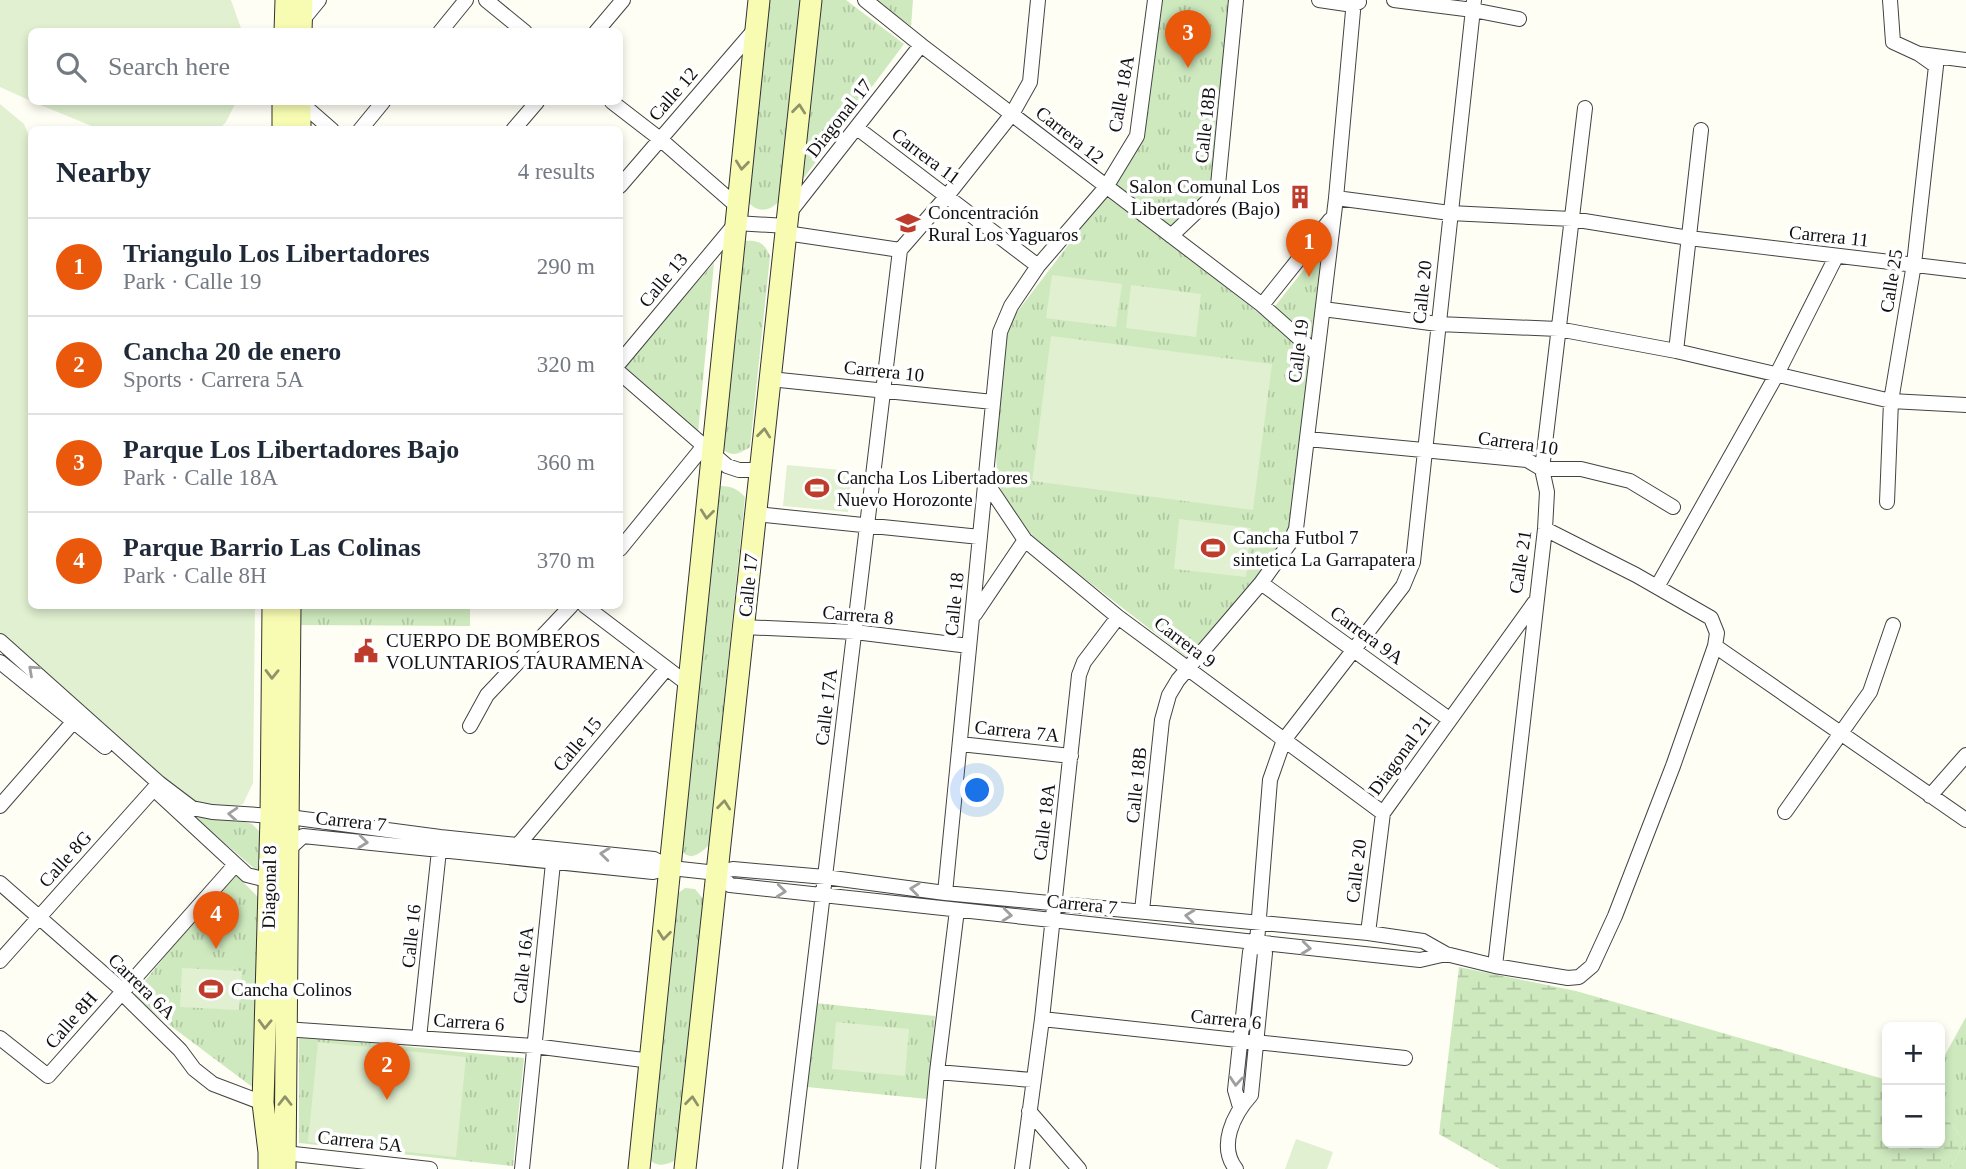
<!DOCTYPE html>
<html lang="en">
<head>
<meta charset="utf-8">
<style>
  body { margin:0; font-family:"Times New Roman",serif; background:#f6f6f7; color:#1f2937 }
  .controls { position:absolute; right:21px; bottom:21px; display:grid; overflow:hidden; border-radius:10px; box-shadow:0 4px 10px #0003 }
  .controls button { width:63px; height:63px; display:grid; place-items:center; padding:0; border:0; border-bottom:2px solid #e0e1e3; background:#fff; color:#1f2937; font:35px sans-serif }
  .you { position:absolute; left:978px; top:791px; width:24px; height:24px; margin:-18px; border:5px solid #fff; border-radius:50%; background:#1a73e8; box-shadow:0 0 0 10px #1a73e833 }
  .badge { display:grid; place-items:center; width:46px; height:46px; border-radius:50%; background:#ea580c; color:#fff; font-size:23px; font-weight:700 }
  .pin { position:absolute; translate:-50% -58px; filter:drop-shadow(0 2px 4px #0008) }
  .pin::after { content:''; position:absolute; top:37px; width:24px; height:21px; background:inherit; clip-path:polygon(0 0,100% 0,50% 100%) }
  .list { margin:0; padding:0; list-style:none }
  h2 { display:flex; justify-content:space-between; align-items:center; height:91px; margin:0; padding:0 28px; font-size:30px }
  h2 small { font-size:23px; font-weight:400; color:#747a83 }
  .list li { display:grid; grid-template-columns:46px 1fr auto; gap:21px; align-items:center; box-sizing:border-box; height:98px; padding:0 28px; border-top:2px solid #e0e1e3 }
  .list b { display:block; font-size:26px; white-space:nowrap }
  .list p { margin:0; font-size:23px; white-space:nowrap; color:#747a83 }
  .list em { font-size:23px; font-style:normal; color:#747a83 }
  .icon { flex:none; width:38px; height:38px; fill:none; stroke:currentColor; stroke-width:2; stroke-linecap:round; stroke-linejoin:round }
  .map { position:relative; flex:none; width:1966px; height:1169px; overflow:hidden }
  .search { position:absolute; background:#fff; box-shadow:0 4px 10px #0003; left:28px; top:28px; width:595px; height:77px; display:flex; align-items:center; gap:18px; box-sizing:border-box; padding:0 24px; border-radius:10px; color:#747a83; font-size:26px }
  .panel { position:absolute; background:#fff; box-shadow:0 4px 10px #0003; left:28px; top:126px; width:595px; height:483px; border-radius:10px }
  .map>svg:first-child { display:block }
</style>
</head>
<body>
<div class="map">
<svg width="1966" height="1169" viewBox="0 0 1966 1169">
  <defs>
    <pattern id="grass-tufts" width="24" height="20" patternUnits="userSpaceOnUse" patternTransform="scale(1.75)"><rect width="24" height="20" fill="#cee9be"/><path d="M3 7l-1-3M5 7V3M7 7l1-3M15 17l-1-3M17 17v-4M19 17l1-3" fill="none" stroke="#b0c7a2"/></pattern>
    <pattern id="wetland-marsh" width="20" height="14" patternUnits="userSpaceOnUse" patternTransform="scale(1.75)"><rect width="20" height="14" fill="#cee9be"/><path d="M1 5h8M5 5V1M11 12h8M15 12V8" fill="none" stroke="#b0c7a2"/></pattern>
  </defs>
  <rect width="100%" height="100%" fill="#fffef4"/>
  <path fill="url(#grass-tufts)" d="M 768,0 L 803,0 L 782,199 C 769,212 757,215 745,198 Z
    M 814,0 L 846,0 L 904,44 L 797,187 Z
    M 874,0 L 913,0 L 911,26 Z
    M 1160,0 L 1231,0 L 1213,186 L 1172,228 L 1112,187 L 1142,137 Z
    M 1107,194 L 1311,354 L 1291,528 L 1256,581 L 1190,660 L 1023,531 L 997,482 L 995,415 L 1008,324 Z
    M 745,241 C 758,240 765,243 770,256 L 750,447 C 734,457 731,456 716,445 L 736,248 Z
    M 1324,244 L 1312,341 L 1272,310 Z
    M 714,263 L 698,433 L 623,367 Z
    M 720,486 C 731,486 738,489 745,497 L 709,845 C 695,859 688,860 675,845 L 710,494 Z
    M 300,606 L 470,606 L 470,626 L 300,625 Z
    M 191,814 L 245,822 L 252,824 L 261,833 L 260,870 L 256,870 Z
    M 233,872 L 263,902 L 255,1089 L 132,997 Z
    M 685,888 L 695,889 L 705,901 L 677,1159 C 666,1166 656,1168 647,1157 L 677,894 Z
    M 816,1003 L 935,1016 L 927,1099 L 807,1087 Z
    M 1966,1017 L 1966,1169 L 1950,1169 L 1965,1141 L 1940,1110 L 1940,1064 Z
    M 299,1036 L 524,1058 L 513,1166 L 299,1143 Z"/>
  <path fill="url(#wetland-marsh)" d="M 1459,967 L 1576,991 L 1887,1080 L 1887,1143 L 1940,1143 L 1940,1110 L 1965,1141 L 1950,1169 L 1500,1169 L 1439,1134 Z"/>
  <path fill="#e0f0d0" d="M 0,0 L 231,0 L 242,31 L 32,32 L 31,101 L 0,87 Z
    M 33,102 L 236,102 L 226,122 L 218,130 L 99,129 Z
    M 0,104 L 24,124 L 31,140 L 32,606 L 255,606 L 253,783 L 243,804 L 225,809 L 189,801 L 0,637 Z
    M 1052,275 L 1122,284 L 1116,327 L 1046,318 Z
    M 1131,285 L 1201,294 L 1196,337 L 1126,328 Z
    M 1051,336 L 1272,364 L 1253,510 L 1032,481 Z
    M 787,465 L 852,471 L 848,512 L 783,506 Z
    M 1179,519 L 1251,528 L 1246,577 L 1174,569 Z
    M 182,968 L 242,971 L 239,1010 L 180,1007 Z
    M 836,1022 L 909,1029 L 905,1076 L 832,1069 Z
    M 318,1042 L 466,1057 L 456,1157 L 308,1142 Z
    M 1296,1139 L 1333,1152 L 1327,1169 L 1285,1169 Z"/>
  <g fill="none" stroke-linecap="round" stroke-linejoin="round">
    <g stroke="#434343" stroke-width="16">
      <path id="street" d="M 486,0 L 525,32
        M 865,0 L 921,45 L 1262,305 L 1317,354
        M 1319,0 L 1353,5 L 1359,2
        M 1394,0 L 1473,10 L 1519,19
        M 301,22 L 319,0
        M 440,32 L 466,0
        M 596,32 L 623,0
        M 1920,54 L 1966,60
        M 295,102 L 300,102 L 332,130
        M 612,102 L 660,139 L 738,207
        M 857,128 L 1038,266
        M 360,130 L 383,102
        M 513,130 L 537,102
        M 620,186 L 756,28
        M 1336,198 L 1450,213 L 1572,219 L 1689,238 L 1966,271
        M 790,212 L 921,45
        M 786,233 L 900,250
        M 1171,236 L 1211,198 L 1218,185 L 1236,0
        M 900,250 L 947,196 L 1012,114 L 1030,82 L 1038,0
        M 1262,305 L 1330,220
        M 1323,309 L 1438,324 L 1558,329 L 1676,351 L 1891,401 L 1966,405
        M 1676,351 L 1701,130
        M 620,362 L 736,223 L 787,226
        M 620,373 L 727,466 L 739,470 L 760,470
        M 770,379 L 993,402
        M 1308,439 L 1527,460 L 1542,469 L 1581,469 L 1630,481 L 1673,507
        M 986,482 L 1025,540 L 1118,617 L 1383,813
        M 1887,502 L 1891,401 L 1914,264 L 1936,66 L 1919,54 L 1893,42 L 1890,0
        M 756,514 L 980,537
        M 620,549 L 703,447
        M 1261,583 L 1449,719
        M 1657,587 L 1777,374 L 1836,257
        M 585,606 L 689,685
        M 975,614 L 1025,540
        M 743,627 L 855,632 L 969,646
        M 0,641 L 159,783 L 192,808 L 212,812 L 289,817 L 440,837 L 654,859 L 671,868 L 717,873 L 733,869 L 825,877 L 945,893 L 1368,933 L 1423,941 L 1446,954 L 1495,966 L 1568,978 L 1579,977 L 1592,966 L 1615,916 L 1673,766 L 1715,646 L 1717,633 L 1711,618 L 1636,575 L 1545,529
        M 1715,646 L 1966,820
        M 0,662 L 105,747
        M 470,726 L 487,695 L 571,606
        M 960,744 L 1071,756
        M 155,790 L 247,875 L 259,878 L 275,874
        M 1930,796 L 1966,755
        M 0,806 L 74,721
        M 1785,812 L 1870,692 L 1893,625
        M 518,845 L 666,669
        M 289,856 L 291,847 L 303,836 L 653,872 L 671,868
        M 717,873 L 730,885 L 1420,960 L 1446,954
        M 0,883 L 122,990 L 127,998 L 180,1050 L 194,1069 L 213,1084 L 263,1103
        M 945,893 L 1000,332 L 1011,306 L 1038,266 L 1106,187 L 1137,136 L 1155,0
        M 1142,911 L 1162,720 L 1169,695 L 1178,680 L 1261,583 L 1289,544 L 1296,529 L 1336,198 L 1354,0
        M 1368,933 L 1383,813 L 1534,603
        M 0,961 L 159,783
        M 1495,966 L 1545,529 L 1547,492 L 1542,469 L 1585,108
        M 1042,1019 L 1405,1058
        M 284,1029 L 534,1046 L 651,1061
        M 0,1038 L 48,1076 L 235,865
        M 419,1038 L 440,841
        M 937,1072 L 1032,1080
        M 1240,1107 L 1235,1090 L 1250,952 L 1257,942 L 1270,780 L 1284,740 L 1403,586 L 1413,562 L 1474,0
        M 1029,1111 L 1079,1169
        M 285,1153 L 430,1169
        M 522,1169 L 554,853
        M 790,1169 L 900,250
        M 928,1169 L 937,1072 L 957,910
        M 1022,1169 L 1042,1019 L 1079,675 L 1084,662 L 1118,617
        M 1236,1169 C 1218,1146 1233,1115 1251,1095 L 1265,953 L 1257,942"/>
    </g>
    <g stroke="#323232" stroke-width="23">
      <path id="secondary" d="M 285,32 L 286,0
        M 301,32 L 302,0
        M 283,130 L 283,102
        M 300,130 L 300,102
        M 269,1169 L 269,1152 L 263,1103 L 271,817 L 273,606
        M 285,1169 L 290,606
        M 639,1169 L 759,0
        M 685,1169 L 811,0"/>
    </g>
    <use href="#street" stroke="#fff" stroke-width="14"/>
    <use href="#secondary" stroke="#f8fcb2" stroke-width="21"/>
  </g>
  <defs><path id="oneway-chevron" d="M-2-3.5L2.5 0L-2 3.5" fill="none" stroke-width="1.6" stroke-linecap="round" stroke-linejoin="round" transform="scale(1.75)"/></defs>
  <g stroke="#909269">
    <use href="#oneway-chevron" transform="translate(799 109) rotate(-84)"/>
    <use href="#oneway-chevron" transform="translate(742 165) rotate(96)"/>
    <use href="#oneway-chevron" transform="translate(764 433) rotate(-84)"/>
    <use href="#oneway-chevron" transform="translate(707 514) rotate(96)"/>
    <use href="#oneway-chevron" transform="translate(272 674) rotate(91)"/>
    <use href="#oneway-chevron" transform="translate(724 805) rotate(-84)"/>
    <use href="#oneway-chevron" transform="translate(664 935) rotate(96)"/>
    <use href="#oneway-chevron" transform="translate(265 1024) rotate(92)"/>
    <use href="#oneway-chevron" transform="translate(285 1101) rotate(-90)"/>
    <use href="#oneway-chevron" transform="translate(692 1101) rotate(-84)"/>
  </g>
  <g stroke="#9f9f9f">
    <use href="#oneway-chevron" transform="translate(33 670) rotate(-138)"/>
    <use href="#oneway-chevron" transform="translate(233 814) rotate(-176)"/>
    <use href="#oneway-chevron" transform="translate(363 842) rotate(6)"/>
    <use href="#oneway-chevron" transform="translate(605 854) rotate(-174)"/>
    <use href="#oneway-chevron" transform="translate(915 889) rotate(-173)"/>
    <use href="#oneway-chevron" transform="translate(781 891) rotate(6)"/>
    <use href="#oneway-chevron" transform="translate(1007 915) rotate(6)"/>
    <use href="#oneway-chevron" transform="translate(1190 916) rotate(-174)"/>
    <use href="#oneway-chevron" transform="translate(1306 948) rotate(6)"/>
    <use href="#oneway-chevron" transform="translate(1236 1081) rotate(94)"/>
  </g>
  <defs>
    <g id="building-bare" transform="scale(1.89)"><path d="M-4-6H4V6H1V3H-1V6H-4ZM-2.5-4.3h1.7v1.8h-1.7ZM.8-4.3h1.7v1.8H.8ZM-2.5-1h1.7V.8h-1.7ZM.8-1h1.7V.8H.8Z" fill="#bd3c2c" stroke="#fff" stroke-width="2.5" paint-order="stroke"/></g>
    <g id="school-bare" transform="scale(1.89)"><path d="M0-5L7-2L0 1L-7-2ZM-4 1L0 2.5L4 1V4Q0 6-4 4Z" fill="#bd3c2c" stroke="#fff" stroke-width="2.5" paint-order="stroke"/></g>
    <g id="stadium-bare" transform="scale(1.89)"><path d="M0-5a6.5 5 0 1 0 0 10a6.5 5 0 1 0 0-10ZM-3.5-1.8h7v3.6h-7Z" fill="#bd3c2c" stroke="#fff" stroke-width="2.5" paint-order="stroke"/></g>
    <g id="civic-bare" transform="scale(1.89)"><path d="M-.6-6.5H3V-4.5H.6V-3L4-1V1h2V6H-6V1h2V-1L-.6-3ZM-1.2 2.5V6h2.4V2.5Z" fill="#bd3c2c" stroke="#fff" stroke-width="2.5" paint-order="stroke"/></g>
  </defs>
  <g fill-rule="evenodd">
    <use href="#building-bare" x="1300" y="197"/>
    <use href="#school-bare" x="908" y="223"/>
    <use href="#stadium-bare" x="817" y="488"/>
    <use href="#stadium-bare" x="1213" y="548"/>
    <use href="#civic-bare" x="366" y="651"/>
    <use href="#stadium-bare" x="211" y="989"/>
  </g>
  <g text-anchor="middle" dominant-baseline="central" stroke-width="7" stroke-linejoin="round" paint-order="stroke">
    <g font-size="19" fill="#101010" stroke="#fff">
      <text transform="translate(673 94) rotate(-49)">Calle 12</text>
      <text transform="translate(1121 94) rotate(-80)">Calle 18A</text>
      <text transform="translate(839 118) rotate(-52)">Diagonal 17</text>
      <text transform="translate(1205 125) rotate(-84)">Calle 18B</text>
      <text transform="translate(1070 135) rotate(38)">Carrera 12</text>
      <text transform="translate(926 156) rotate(37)">Carrera 11</text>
      <text transform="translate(1829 236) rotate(6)">Carrera 11</text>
      <text transform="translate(663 280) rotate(-50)">Calle 13</text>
      <text transform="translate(1891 281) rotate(-81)">Calle 25</text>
      <text transform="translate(1422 292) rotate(-84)">Calle 20</text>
      <text transform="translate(1298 351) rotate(-83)">Calle 19</text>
      <text transform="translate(884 371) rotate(6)">Carrera 10</text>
      <text transform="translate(1518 443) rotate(8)">Carrera 10</text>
      <text transform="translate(1520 562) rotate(-81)">Calle 21</text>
      <text transform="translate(748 585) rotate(-84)">Calle 17</text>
      <text transform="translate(954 604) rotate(-84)">Calle 18</text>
      <text transform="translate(858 615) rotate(5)">Carrera 8</text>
      <text transform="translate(1367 635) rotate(36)">Carrera 9A</text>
      <text transform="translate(1185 642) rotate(37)">Carrera 9</text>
      <text transform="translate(826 707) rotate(-83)">Calle 17A</text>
      <text transform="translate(1017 731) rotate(6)">Carrera 7A</text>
      <text transform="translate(577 744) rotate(-50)">Calle 15</text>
      <text transform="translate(1400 755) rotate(-54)">Diagonal 21</text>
      <text transform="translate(1136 785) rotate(-84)">Calle 18B</text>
      <text transform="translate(351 821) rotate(6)">Carrera 7</text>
      <text transform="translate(1044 822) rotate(-83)">Calle 18A</text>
      <text transform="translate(65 859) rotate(-48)">Calle 8G</text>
      <text transform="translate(1356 871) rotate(-83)">Calle 20</text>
      <text transform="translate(269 887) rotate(-89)">Diagonal 8</text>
      <text transform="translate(1082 904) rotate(6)">Carrera 7</text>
      <text transform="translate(411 936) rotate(-84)">Calle 16</text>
      <text transform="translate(523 965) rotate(-84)">Calle 16A</text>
      <text transform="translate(142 986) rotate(44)">Carrera 6A</text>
      <text transform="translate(1226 1019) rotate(6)">Carrera 6</text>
      <text transform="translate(71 1020) rotate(-49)">Calle 8H</text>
      <text transform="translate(469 1022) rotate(4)">Carrera 6</text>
      <text transform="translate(360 1141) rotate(6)">Carrera 5A</text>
    </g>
    <g font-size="19" fill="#101010" stroke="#fff" text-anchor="start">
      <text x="1280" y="186" text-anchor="end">Salon Comunal Los<tspan x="1280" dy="22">Libertadores (Bajo)</tspan></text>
      <text x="928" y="212">Concentración<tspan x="928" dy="22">Rural Los Yaguaros</tspan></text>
      <text x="837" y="477">Cancha Los Libertadores<tspan x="837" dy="22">Nuevo Horozonte</tspan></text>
      <text x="1233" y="537">Cancha Futbol 7<tspan x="1233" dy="22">sintetica La Garrapatera</tspan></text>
      <text x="386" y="640">CUERPO DE BOMBEROS<tspan x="386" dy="22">VOLUNTARIOS TAURAMENA</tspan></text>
      <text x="231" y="989">Cancha Colinos</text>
    </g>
  </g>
</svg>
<div class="controls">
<button>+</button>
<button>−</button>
</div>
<div class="you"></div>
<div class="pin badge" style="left:1309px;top:277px">1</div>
<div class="pin badge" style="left:387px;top:1100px">2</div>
<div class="pin badge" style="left:1188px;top:68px">3</div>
<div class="pin badge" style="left:216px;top:949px">4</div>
<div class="search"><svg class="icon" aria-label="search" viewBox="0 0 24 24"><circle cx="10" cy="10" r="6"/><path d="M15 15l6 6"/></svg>Search here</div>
<section class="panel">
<h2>Nearby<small>4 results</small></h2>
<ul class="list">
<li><span class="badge">1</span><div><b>Triangulo Los Libertadores</b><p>Park · Calle 19</p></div><em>290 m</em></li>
<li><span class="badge">2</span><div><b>Cancha 20 de enero</b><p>Sports · Carrera 5A</p></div><em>320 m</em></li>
<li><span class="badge">3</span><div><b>Parque Los Libertadores Bajo</b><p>Park · Calle 18A</p></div><em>360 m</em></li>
<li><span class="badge">4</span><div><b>Parque Barrio Las Colinas</b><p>Park · Calle 8H</p></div><em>370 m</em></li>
</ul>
</section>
</div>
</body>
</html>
